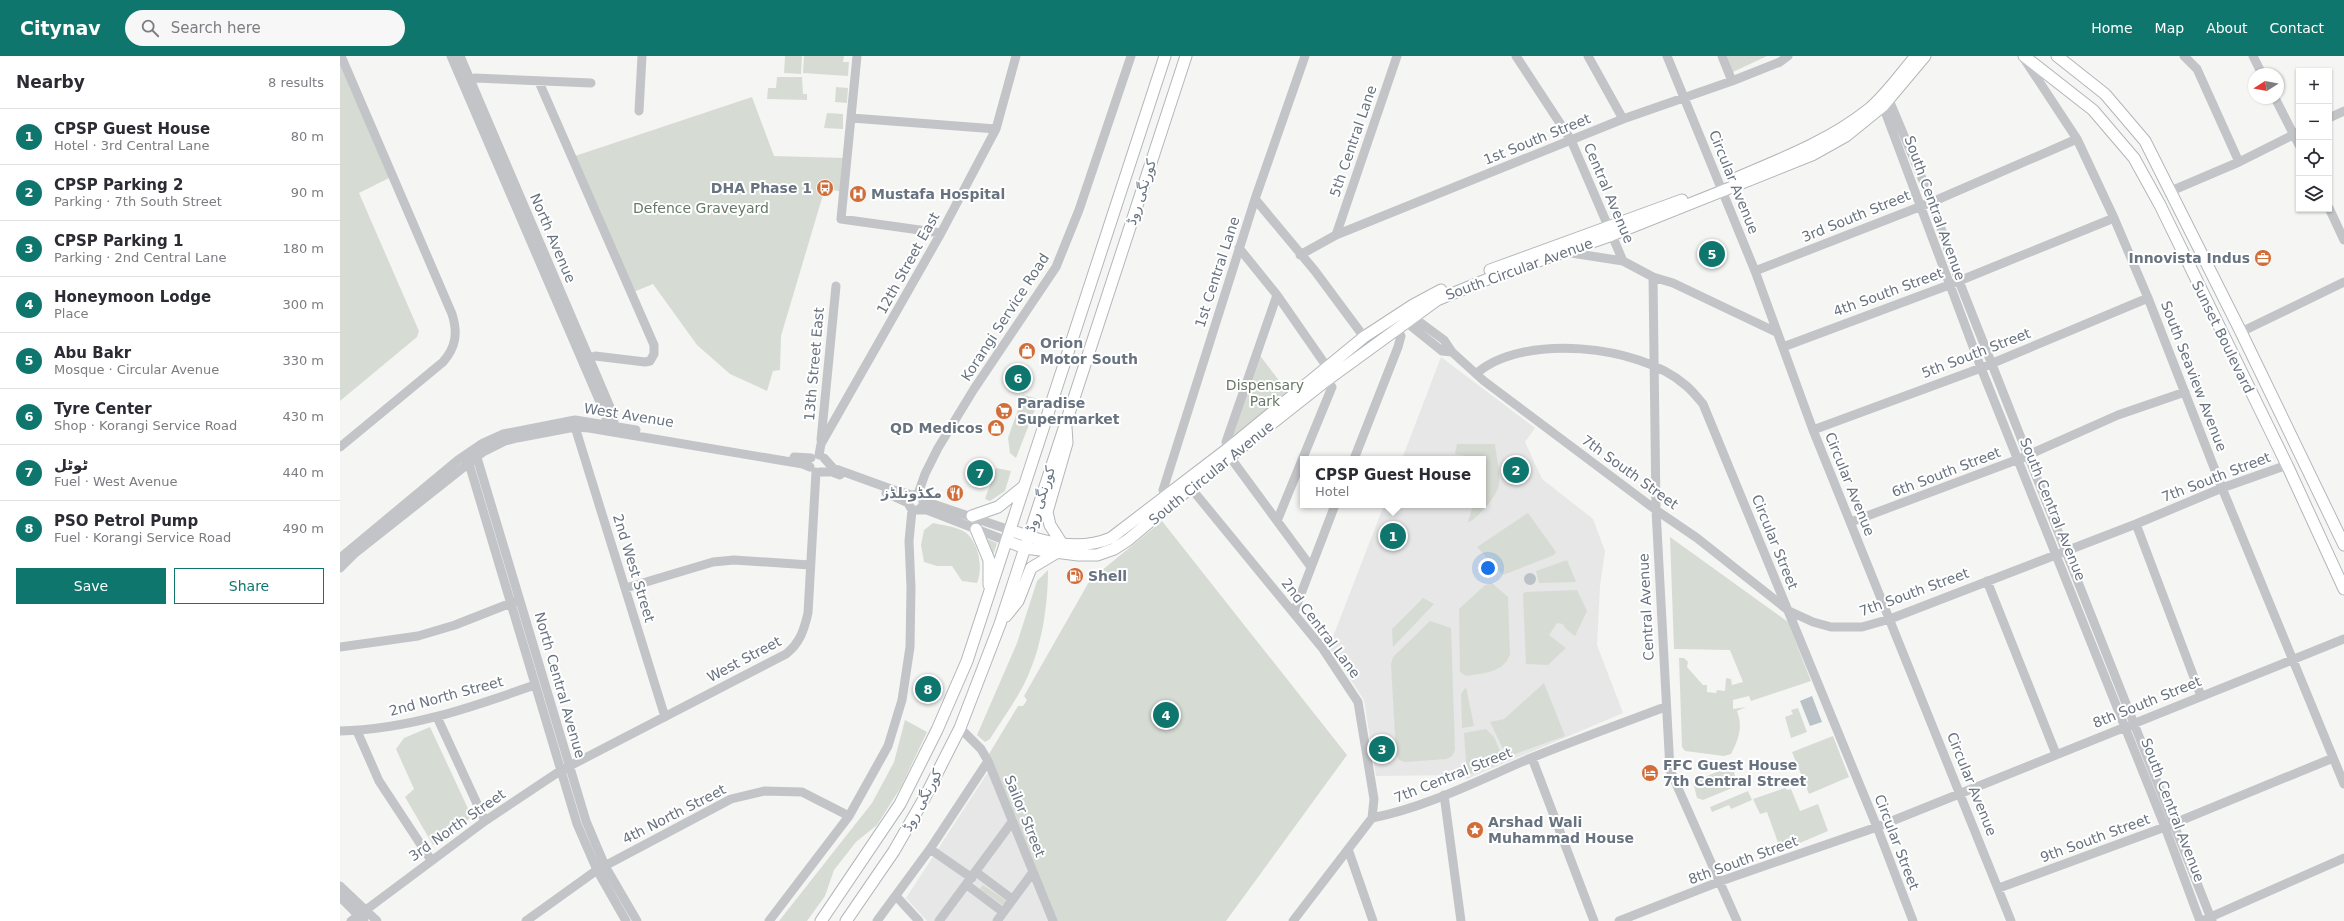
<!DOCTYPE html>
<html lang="en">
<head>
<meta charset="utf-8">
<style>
  body { margin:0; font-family:"DejaVu Sans",Vazirmatn,sans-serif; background:#f7f7f7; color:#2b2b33 }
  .controls { position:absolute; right:12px; top:12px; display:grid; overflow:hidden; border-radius:0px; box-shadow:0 1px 3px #0004 }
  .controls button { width:36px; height:36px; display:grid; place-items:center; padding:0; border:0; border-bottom:1px solid #e1e1e2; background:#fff; color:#2b2b33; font:20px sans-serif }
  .compass { position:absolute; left:1908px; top:12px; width:36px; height:36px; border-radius:50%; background:#fff; box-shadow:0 1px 3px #0004; rotate:259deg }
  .you { position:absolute; left:1148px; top:512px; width:14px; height:14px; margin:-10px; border:3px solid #fff; border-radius:50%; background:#1a73e8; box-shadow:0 0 0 6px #1a73e833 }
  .badge { display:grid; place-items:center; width:26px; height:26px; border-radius:50%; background:#0f766e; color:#fff; font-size:13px; font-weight:700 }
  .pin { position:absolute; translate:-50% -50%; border:2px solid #fff; box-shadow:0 1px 4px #0006 }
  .popup { position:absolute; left:960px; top:400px; width:186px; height:52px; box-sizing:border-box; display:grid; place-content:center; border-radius:0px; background:#fff; filter:drop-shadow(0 1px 3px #0005); font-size:13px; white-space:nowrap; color:#7c7c81 }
  .popup b { font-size:15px; color:#2b2b33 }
  .popup::after { content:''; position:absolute; left:50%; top:100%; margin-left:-8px; border:8px solid transparent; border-top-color:#fff }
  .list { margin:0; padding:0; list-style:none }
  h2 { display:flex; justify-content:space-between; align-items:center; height:52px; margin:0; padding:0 16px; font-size:17px }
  h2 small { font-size:13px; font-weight:400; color:#7c7c81 }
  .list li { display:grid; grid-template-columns:26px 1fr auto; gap:12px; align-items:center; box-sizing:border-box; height:56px; padding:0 16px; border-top:1px solid #e1e1e2 }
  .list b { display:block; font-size:15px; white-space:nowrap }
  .list p { margin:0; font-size:13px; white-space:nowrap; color:#7c7c81 }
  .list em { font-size:13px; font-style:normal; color:#7c7c81 }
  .actions { display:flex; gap:8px; padding:12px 16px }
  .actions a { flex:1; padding:9px 0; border:1px solid #0f766e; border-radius:0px; text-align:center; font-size:14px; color:#0f766e }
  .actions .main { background:#0f766e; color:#fff }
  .icon { flex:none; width:22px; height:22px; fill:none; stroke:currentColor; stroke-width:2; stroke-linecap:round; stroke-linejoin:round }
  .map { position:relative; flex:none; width:2004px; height:865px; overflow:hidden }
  header { display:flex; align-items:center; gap:24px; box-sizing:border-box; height:56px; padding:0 20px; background:#0f766e; color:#fff }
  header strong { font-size:19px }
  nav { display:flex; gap:22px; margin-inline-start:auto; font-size:14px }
  .search { width:280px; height:36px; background:#f7f7f7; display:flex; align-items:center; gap:10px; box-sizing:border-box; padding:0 14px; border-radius:22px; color:#7c7c81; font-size:15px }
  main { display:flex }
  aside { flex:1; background:#fff }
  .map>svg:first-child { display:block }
</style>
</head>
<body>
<header>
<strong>Citynav</strong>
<div class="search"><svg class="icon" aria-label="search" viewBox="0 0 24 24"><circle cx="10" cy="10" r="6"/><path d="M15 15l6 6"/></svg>Search here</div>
<nav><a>Home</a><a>Map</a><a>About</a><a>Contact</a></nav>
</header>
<main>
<aside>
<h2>Nearby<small>8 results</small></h2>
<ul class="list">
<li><span class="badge">1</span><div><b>CPSP Guest House</b><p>Hotel · 3rd Central Lane</p></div><em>80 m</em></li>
<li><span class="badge">2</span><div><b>CPSP Parking 2</b><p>Parking · 7th South Street</p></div><em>90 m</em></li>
<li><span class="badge">3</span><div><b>CPSP Parking 1</b><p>Parking · 2nd Central Lane</p></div><em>180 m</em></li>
<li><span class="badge">4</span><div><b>Honeymoon Lodge</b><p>Place</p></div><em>300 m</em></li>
<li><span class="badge">5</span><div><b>Abu Bakr</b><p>Mosque · Circular Avenue</p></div><em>330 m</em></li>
<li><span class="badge">6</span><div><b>Tyre Center</b><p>Shop · Korangi Service Road</p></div><em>430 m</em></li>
<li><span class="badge">7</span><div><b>ٹوٹل</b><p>Fuel · West Avenue</p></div><em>440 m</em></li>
<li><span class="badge">8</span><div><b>PSO Petrol Pump</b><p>Fuel · Korangi Service Road</p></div><em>490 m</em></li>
</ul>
<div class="actions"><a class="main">Save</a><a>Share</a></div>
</aside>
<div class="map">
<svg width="2004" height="865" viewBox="0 0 2004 865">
  <rect width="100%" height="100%" fill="#f5f6f3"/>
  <path fill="#e6e7e6" d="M 1101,301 L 1195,372 L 1185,386 L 1202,423 L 1253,463 L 1265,495 L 1260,530 L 1257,589 L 1283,657 L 1127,723 L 1118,719 L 1036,720 L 1024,644 L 989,591 L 1044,449 L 1143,449 L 1143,403 L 1062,403 Z
    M 648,716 L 708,865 L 587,865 L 566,842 Z"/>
  <path fill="#d6dcd4" d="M 445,0 L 462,0 L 461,18 L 444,17 Z
    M 464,0 L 504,0 L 503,6 L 509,6 L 508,20 L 463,17 Z
    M 1387,0 L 1427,0 L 1393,16 Z
    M 0,8 L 49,122 L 19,137 L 79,275 L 77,281 L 0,345 Z
    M 437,21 L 462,21 L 463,38 L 467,38 L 467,44 L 427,43 L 428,32 L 436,32 Z
    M 496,31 L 508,32 L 507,47 L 495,46 Z
    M 412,41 L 434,100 L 507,102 L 502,136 L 485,132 L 441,280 L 440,314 L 433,315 L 427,335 L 390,318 L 357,289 L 313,228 L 291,237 L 232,101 Z
    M 487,57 L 503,58 L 503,73 L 484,72 Z
    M 918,297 L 951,340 L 887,386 Z
    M 683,339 L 699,343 L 676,402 L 670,397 L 668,382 Z
    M 1117,388 L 1155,388 C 1156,400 1161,417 1159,429 C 1158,438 1137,464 1128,466 L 1133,449 L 1143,449 L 1143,403 L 1115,398 Z
    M 656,412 L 671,415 L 665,435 L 650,445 L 645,443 Z
    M 1188,457 L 1216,496 L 1214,499 L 1163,519 L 1137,491 Z
    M 822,465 L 1007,699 L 886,865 L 716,865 L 649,698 L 678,650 L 683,650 L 687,644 L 684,640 L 750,524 Z
    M 593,467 C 602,469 612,470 621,474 C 638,481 644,511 637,527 L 622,525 L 612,510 L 597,510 L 584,506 L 581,489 L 584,474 Z
    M 1330,481 L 1448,566 L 1471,625 L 1411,645 L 1409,640 L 1393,644 L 1393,653 L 1406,651 L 1397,655 C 1403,670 1399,683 1391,698 L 1384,700 L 1345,695 L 1342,691 L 1339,602 L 1344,602 L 1348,606 L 1347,611 L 1363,629 L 1367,629 L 1367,636 L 1376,637 L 1377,634 L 1385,635 L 1386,622 L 1391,623 L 1392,629 L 1403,626 L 1390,594 L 1334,593 Z
    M 645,482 L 657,487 L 653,500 Z
    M 1227,504 L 1236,526 L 1199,527 L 1196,515 Z
    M 708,514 C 708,549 702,590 687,622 C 677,644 662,663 650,683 L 645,686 L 637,679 L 677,587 L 697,525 Z
    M 1152,527 L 1168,541 L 1170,598 C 1164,617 1143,617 1126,620 L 1120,616 L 1119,553 L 1145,529 Z
    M 1237,534 L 1247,555 L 1235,580 L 1226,573 L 1223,568 L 1217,567 L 1209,579 L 1226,592 L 1208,609 L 1186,608 L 1183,538 L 1185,536 Z
    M 1083,542 L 1094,548 L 1053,591 L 1052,573 Z
    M 1090,565 L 1111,572 L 1115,694 L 1112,700 L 1106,703 L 1065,706 L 1059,704 L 1056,698 L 1051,608 L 1053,601 Z
    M 1204,627 L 1225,680 L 1167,701 L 1150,666 L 1164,663 Z
    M 1126,631 L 1134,670 L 1122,672 L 1121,638 Z
    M 1458,652 L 1467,676 L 1451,682 L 1445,661 L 1453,658 L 1451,654 Z
    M 565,664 L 587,676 L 561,731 L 537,769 L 516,786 L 494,814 L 485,840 L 467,865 L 439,865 L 532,747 L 554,706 Z
    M 90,671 L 132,761 L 93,789 L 65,741 L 74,733 L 56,693 L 64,682 Z
    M 1146,673 L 1154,681 L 1163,702 L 1160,700 L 1151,703 L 1154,710 L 1127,719 L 1124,677 Z
    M 1493,680 L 1509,721 L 1469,738 L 1452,696 Z
    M 1386,712 L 1394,716 L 1397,730 L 1363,744 L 1357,742 L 1353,726 Z
    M 1445,732 L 1447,734 L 1451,733 L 1460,755 L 1478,748 L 1488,775 L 1441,795 L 1427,756 L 1420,758 L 1413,743 Z
    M 1408,735 L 1412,744 L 1391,753 L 1389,749 L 1372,756 L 1370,751 Z
    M 643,829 L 667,845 L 664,850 L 640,833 Z"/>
  <path fill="#bac2c7" d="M1184 523a6 6 0 1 1 12 0a6 6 0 1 1-12 0Z
    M 1472,640 L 1482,666 L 1470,670 L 1460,645 Z"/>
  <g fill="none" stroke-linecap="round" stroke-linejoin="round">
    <g stroke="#b3b6ba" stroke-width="13">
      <path id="major" d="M 1684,0 L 1753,54 L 1794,102 L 1820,149 L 1947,409 L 2004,533
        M 1717,0 L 1765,38 L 1805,85 L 1901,276 L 2004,489
        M 1394,123 C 1441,103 1489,85 1529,53 C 1546,39 1561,17 1576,0
        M 1150,214 L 1342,144
        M 632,460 L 658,451 L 683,431
        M 636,473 L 649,504 L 649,529
        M 670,474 C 702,486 738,496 771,482 L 890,391 L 1024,281 L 1073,249 L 1101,234
        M 667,485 L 685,492 L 738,499 L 757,499 L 774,493 L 788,484 L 850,432 L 987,324 L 1097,244 L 1148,223 L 1272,179 L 1472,99 L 1506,80 L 1543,50 L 1585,0
        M 722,488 L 710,469 L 707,456 L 727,387 L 726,371
        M 666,560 L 678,545 L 691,512 L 716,497
        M 481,865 L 560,748 L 597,674 L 627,605 L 825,0
        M 506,865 L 554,795 L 585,741 L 620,672 L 660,568 L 846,0"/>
    </g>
    <path stroke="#c2c4c7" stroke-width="9" d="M 111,0 L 266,360 L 267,374
      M 120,0 L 273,358 L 275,375
      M 517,0 L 501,163 L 601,177
      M 1176,0 L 1231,84 L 1283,205
      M 1248,0 L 1283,63
      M 1327,0 L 1415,215 L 1473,374 L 1671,865
      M 1382,0 L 1392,25
      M 1844,0 L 1857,13 L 1899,106
      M 1913,0 L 1922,18
      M 1683,1 L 1737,83 L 1774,162 L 1808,242 L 1882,432 L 2004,728
      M 125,25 L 135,22 L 251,27
      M 199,26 L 314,289 L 314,298 L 310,305 L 305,306 L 255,300 L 244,305
      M 1935,42 L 1959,89
      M 1549,44 L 1592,146 L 1619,225 L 1872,865
      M 1543,50 L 1641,312 L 1825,771 L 1860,865
      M 299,55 L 302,0
      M 512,62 L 656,73
      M 1989,62 L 2004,55
      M 1831,135 L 1899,106 L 1959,76
      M 915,143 L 975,215 L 1024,281
      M 1989,152 L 2004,184
      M 996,179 L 1057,0
      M 899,192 L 937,239 L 987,311
      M 1225,196 L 1283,205 L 1313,221 L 1333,227 L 1436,276
      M 960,199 L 996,179 L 1283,63 L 1392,25 L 1440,6 L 1448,0
      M 1415,215 L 1592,146 L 1737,83
      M 1313,221 L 1316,454 L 1330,714 L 1397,865
      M 1073,261 L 1104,284 L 1112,296 L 1144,325 L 1316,454 L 1357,482 L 1449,555 L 1473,566 L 1491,571 L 1522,571 L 1550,563 L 1796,468 L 1882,432 L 1947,409
      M 1066,266 L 1102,295 L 1112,296
      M 1901,276 L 2004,226
      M 1443,291 L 1609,229 L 1774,162
      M 1137,317 C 1183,277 1299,289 1344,328 C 1351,333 1357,341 1363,348 L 1537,771 L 1573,865
      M 235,371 L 325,661
      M 1473,374 L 1641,312 L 1808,242
      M 481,384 L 496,230
      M 0,391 L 103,306 C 116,291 118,277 112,258 L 1,0
      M 890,391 L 886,386 L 937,239
      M 135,395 L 246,765 L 265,810 L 297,865
      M 479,399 L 481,388 L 601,177 L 656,73 L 676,0
      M 127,401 L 237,768 L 257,814 L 286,865
      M 454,401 L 471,402
      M 890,401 L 971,511
      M 484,402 L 493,412 L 551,433 L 572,439
      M 1014,403 L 1058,291 L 1061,280 L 1057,272
      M 480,416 L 492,416 L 500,419
      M 846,426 L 983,593 L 1018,646 L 1034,743 L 1032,762
      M 546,437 L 568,447
      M 578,438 L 585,418 L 598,392 L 634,333 L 716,211 L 739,154 L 791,0
      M 827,441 L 823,434 L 915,143 L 965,0
      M 583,442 L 590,447 L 670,474
      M 579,454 L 583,449 L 583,442 L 578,438 L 572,439 L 568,447 L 572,454 L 587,454 L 667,485
      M 937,465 L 992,331 L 987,324
      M 1511,466 L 1679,403 L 1778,359 L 1845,336
      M 1796,468 L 1861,640
      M 0,502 L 118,404 L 143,387 L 163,378 L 235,364 L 296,374
      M 0,512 L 14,498 L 143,396 L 165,385 L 177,382 L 235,371 L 249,372 L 463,408 L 470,411
      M 1647,525 L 1716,698
      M 286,532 L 373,506 L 394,504 L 470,509
      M 954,556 L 995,449
      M 0,591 L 78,580 L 115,569 L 176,545
      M 97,661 L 145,765
      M 620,672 L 641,693 L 648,705 L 713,865
      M 0,675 C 67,674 132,651 195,629
      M 17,675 L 39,725 L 91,804
      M 1192,702 L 1254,865
      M 1104,739 L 1121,865
      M 590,793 L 632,822
      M 1008,793 L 1033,865
      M 636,816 L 672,843
      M 627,829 L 663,856
      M 0,830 L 37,865
      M 1659,832 L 1825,771 L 1993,702
      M 556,840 L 579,865
      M 0,841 L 24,865
      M 1866,863 L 2004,802
      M 11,865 L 145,765 L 220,715 L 446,598 C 460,587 464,574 468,557 L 476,416
      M 186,865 L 257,814 L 391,743 L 424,735 L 462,736 L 509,760
      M 429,865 L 509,760 L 548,690 L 562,644 L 570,591 L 571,532 L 569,485 L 572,454
      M 537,865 L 590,793 L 648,705
      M 599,865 L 672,766
      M 657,865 L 693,816
      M 953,865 L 1032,762 C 1087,751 1139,724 1191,702 C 1235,684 1280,668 1325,651
      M 1279,865 L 1381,825 L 1537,771 L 2004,583"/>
    <use href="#major" stroke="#fff" stroke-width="11"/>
  </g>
  <defs>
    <g id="bus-disc" transform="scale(0.9)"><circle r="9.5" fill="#d06d38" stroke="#fff"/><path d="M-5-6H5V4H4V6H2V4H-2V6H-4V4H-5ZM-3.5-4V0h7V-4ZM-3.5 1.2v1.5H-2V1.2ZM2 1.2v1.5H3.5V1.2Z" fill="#fff"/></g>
    <g id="hospital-disc" transform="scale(0.9)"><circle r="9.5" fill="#d06d38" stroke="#fff"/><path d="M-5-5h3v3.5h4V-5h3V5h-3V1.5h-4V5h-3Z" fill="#fff"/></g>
    <g id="office-disc" transform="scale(0.9)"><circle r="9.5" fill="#d06d38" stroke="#fff"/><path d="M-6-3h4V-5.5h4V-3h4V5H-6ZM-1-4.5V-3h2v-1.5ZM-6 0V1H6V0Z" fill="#fff"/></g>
    <g id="shop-disc" transform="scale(0.9)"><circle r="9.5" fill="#d06d38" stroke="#fff"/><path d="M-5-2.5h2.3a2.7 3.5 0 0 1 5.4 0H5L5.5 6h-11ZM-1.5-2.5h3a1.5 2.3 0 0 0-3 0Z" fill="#fff"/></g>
    <g id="supermarket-disc" transform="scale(0.9)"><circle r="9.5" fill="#d06d38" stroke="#fff"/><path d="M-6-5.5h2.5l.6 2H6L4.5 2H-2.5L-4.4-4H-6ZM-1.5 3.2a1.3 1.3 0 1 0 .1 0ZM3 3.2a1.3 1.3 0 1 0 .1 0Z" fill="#fff"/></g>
    <g id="restaurant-disc" transform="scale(0.9)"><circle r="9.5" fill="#d06d38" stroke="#fff"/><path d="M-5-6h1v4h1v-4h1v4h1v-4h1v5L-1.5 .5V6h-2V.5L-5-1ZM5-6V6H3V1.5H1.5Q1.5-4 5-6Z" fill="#fff"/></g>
    <g id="fuel-disc" transform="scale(0.9)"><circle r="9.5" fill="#d06d38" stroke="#fff"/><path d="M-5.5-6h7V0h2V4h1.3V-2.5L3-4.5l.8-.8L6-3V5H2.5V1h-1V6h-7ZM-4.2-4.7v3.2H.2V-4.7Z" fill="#fff"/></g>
    <g id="hotel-disc" transform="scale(0.9)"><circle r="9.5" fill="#d06d38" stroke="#fff"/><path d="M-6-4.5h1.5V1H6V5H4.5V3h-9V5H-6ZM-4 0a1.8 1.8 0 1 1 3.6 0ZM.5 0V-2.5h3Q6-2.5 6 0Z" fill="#fff"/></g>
    <g id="sight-disc" transform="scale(0.9)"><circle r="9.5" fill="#d06d38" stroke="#fff"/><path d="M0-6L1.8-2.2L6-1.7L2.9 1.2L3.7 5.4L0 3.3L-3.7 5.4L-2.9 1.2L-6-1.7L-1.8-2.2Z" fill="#fff"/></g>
  </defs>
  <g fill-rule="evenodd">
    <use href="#bus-disc" x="485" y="132"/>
    <use href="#hospital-disc" x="518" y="138"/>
    <use href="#office-disc" x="1923" y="202"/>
    <use href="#shop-disc" x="687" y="295"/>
    <use href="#supermarket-disc" x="664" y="355"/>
    <use href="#shop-disc" x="656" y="372"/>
    <use href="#restaurant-disc" x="615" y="437"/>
    <use href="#fuel-disc" x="735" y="520"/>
    <use href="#hotel-disc" x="1310" y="717"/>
    <use href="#sight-disc" x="1135" y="774"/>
  </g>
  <g text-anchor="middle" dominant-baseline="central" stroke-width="4" stroke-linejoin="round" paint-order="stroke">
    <g font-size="14" fill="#687380" stroke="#fff">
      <text transform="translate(1197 83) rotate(-22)">1st South Street</text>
      <text transform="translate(1013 85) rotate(-71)">5th Central Lane</text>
      <text transform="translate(1394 126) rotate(68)">Circular Avenue</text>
      <text transform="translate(801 136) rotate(-72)">کورنگی روڈ</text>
      <text transform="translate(1269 137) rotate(67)">Central Avenue</text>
      <text transform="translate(1595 152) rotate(70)">South Central Avenue</text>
      <text transform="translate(1516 160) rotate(-22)">3rd South Street</text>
      <text transform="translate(213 182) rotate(67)">North Avenue</text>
      <text transform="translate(568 207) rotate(-61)">12th Street East</text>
      <text transform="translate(1179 213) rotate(-20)">South Circular Avenue</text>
      <text transform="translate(877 216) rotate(-72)">1st Central Lane</text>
      <text transform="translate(1548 236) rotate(-20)">4th South Street</text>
      <text transform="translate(665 261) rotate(-57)">Korangi Service Road</text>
      <text transform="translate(1883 281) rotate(64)">Sunset Boulevard</text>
      <text transform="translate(1636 297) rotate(-21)">5th South Street</text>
      <text transform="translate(474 308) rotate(-85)">13th Street East</text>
      <text transform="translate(1854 320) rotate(69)">South Seaview Avenue</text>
      <text transform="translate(289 359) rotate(9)">West Avenue</text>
      <text transform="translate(1290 416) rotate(36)">7th South Street</text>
      <text transform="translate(1606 416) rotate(-21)">6th South Street</text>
      <text transform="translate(871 417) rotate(-39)">South Circular Avenue</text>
      <text transform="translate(1876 421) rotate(-21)">7th South Street</text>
      <text transform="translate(1510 428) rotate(68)">Circular Avenue</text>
      <text transform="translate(700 443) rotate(-72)">کورنگی روڈ</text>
      <text transform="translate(1713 453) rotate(68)">South Central Avenue</text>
      <text transform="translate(1435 486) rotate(68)">Circular Street</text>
      <text transform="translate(294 512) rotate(73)">2nd West Street</text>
      <text transform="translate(1574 536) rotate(-20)">7th South Street</text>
      <text transform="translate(1306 551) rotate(-93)">Central Avenue</text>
      <text transform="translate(981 572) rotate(53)">2nd Central Lane</text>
      <text transform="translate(404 603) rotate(-28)">West Street</text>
      <text transform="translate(220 629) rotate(74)">North Central Avenue</text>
      <text transform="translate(106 640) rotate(-15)">2nd North Street</text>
      <text transform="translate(1807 646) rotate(-22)">8th South Street</text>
      <text transform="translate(1113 719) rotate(-22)">7th Central Street</text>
      <text transform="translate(1632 728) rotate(68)">Circular Avenue</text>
      <text transform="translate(582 744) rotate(-62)">کورنگی روڈ</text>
      <text transform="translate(1833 754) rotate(69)">South Central Avenue</text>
      <text transform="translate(334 758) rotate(-27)">4th North Street</text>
      <text transform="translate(685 760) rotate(68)">Sailor Street</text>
      <text transform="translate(117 769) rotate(-35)">3rd North Street</text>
      <text transform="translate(1755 782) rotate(-20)">9th South Street</text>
      <text transform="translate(1557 786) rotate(69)">Circular Street</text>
      <text transform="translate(1403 804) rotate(-20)">8th South Street</text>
    </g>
    <g font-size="14" font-weight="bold" fill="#687380" stroke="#fff" text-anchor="start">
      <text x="472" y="132" text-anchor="end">DHA Phase 1</text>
      <text x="531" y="138">Mustafa Hospital</text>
      <text x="1910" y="202" text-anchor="end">Innovista Indus</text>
      <text x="700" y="287">Orion<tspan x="700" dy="16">Motor South</tspan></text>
      <text x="677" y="347">Paradise<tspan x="677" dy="16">Supermarket</tspan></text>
      <text x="643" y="372" text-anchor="end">QD Medicos</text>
      <text x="602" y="437" text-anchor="end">مکڈونلڈز</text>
      <text x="748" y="520">Shell</text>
      <text x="1323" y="709">FFC Guest House<tspan x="1323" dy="16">7th Central Street</tspan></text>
      <text x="1148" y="766">Arshad Wali<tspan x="1148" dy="16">Muhammad House</tspan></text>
    </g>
    <g font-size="14" fill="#677866" stroke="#fff">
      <text x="361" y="152">Defence Graveyard</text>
      <text x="925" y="329">Dispensary<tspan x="925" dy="16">Park</tspan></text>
    </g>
  </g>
</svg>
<div class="controls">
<button>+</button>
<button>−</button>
<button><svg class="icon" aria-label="locate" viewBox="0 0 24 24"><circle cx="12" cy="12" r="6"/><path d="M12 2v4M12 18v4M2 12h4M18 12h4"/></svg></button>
<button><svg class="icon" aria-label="layers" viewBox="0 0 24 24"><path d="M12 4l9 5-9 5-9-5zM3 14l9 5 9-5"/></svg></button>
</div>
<svg class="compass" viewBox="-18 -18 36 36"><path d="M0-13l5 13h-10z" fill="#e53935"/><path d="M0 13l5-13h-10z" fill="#7c7c81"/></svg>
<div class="you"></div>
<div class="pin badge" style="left:1053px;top:480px">1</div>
<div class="popup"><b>CPSP Guest House</b>Hotel</div>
<div class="pin badge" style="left:1176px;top:414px">2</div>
<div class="pin badge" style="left:1042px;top:693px">3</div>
<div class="pin badge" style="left:826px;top:659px">4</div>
<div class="pin badge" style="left:1372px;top:198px">5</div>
<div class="pin badge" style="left:678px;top:322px">6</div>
<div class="pin badge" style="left:640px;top:417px">7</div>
<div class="pin badge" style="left:588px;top:633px">8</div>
</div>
</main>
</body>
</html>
